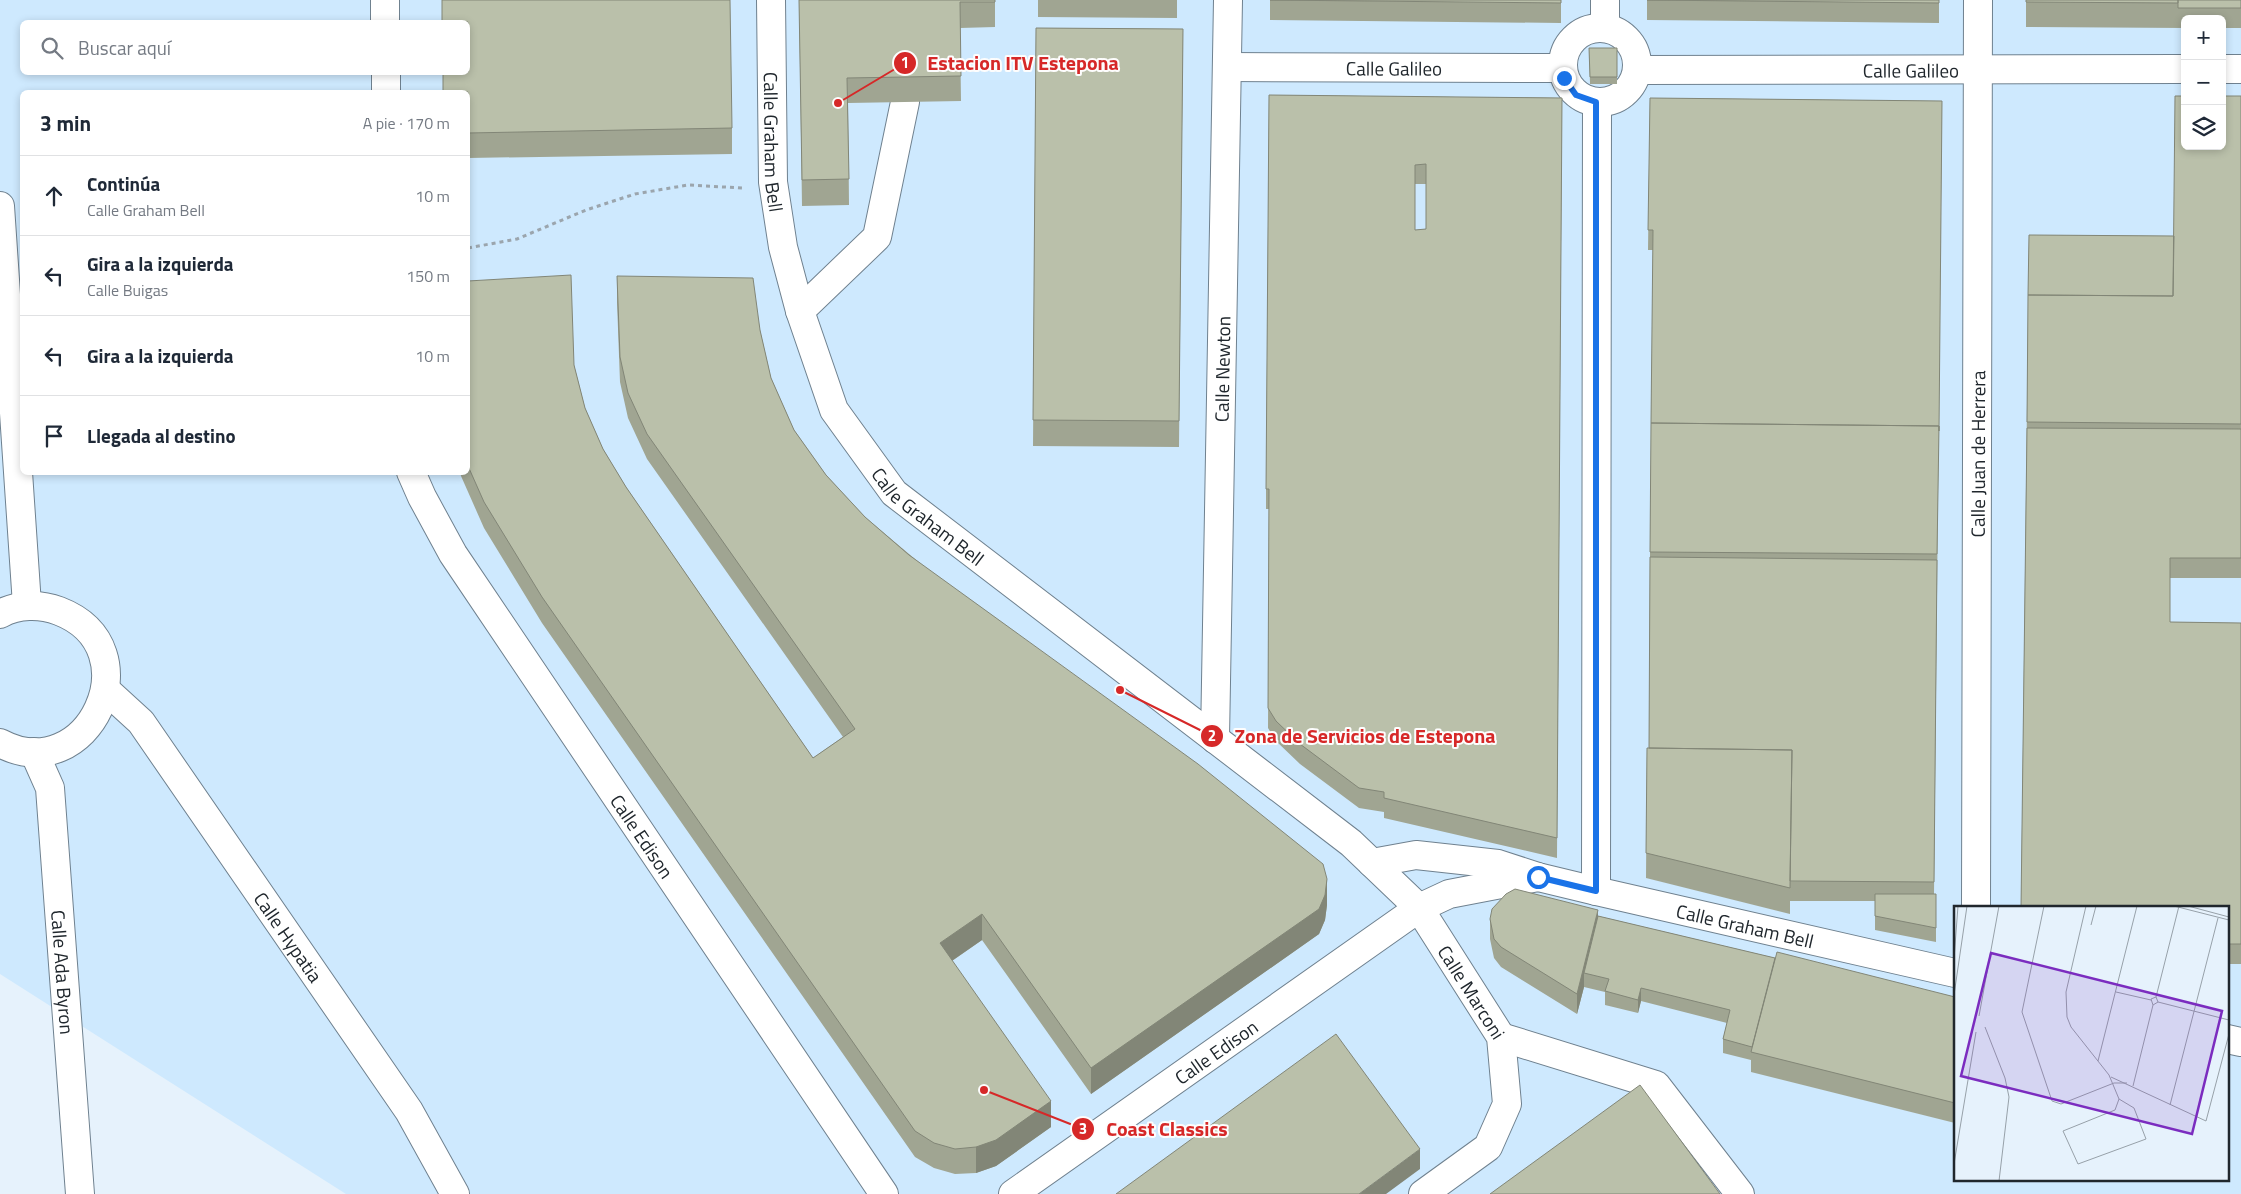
<!DOCTYPE html>
<html lang="es">
<head>
<meta charset="utf-8">
<style>
  body { margin:0; font-family:"Titillium Web",sans-serif; background:#f6f6f7; color:#1f2937 }
  .controls { position:absolute; right:15px; top:15px; display:grid; overflow:hidden; border-radius:8px; box-shadow:0 2px 8px #0003 }
  .controls button { width:45px; height:45px; display:grid; place-items:center; padding:0; border:0; border-bottom:1px solid #e0e1e3; background:#fff; color:#1f2937; font:25px sans-serif }
  .stop { position:absolute; width:15px; height:15px; margin:-11px; border:4px solid #1a73e8; border-radius:50%; background:#fff }
  .stop.end { background:#1a73e8; border-color:#fff; box-shadow:0 1px 5px #0008 }
  .list { margin:0; padding:0; list-style:none }
  h2 { display:flex; justify-content:space-between; align-items:center; height:65px; margin:0; padding:0 20px; font-size:21px }
  h2 small { font-size:16px; font-weight:400; color:#747a83 }
  .list li { display:grid; grid-template-columns:32px 1fr auto; gap:15px; align-items:center; box-sizing:border-box; height:80px; padding:0 20px; border-top:1px solid #e0e1e3 }
  .list b { display:block; font-size:19px; white-space:nowrap }
  .list p { margin:0; font-size:16px; white-space:nowrap; color:#747a83 }
  .list em { font-size:16px; font-style:normal; color:#747a83 }
  .icon { flex:none; width:28px; height:28px; fill:none; stroke:currentColor; stroke-width:2; stroke-linecap:round; stroke-linejoin:round }
  .map { position:relative; flex:none; width:2241px; height:1194px; overflow:hidden }
  .search { position:absolute; background:#fff; box-shadow:0 2px 8px #0003; left:20px; top:20px; width:450px; height:55px; display:flex; align-items:center; gap:12px; box-sizing:border-box; padding:0 18px; border-radius:8px; color:#747a83; font-size:19px }
  .panel { position:absolute; background:#fff; box-shadow:0 2px 8px #0003; left:20px; top:90px; width:450px; height:385px; border-radius:8px }
  .map>svg:first-child { display:block }
</style>
</head>
<body>
<div class="map">
<svg width="2241" height="1194" viewBox="0 0 2241 1194">
  <rect width="100%" height="100%" fill="#e6f2fc"/>
  <path fill="#cee9fe" fill-rule="evenodd" d="M 0,0 L 2241,0 L 2241,1194 L 346,1194 L 0,974 ZM 2185,19 L 2222,19 L 2222,146 L 2185,146 ZM 22,22 L 468,22 L 468,72 L 22,72 ZM 22,92 L 468,92 L 468,472 L 22,472 ZM 1955,908 L 2227,908 L 2227,1180 L 1955,1180 Z"/>
  <g fill="none" stroke-linecap="round" stroke-linejoin="round">
    <g stroke="#6f818f" stroke-width="30">
      <g id="minor">
        <path d="M 385,0 L 385,22"/>
        <path id="s1" d="M 771,0 L 773,182 L 783,247 L 800,311 L 834,410 L 894,493 L 1351,843 L 1419,908 L 1501,1037 L 1507,1104 L 1488,1147 L 1423,1194"/>
        <path d="M 1605,0 L 1605,28"/>
        <circle cx="1600" cy="65" r="37"/>
        <path id="s2" d="M 1228,67 L 1562,68"/>
        <path d="M 2222,69 L 2241,69"/>
        <path id="s3" d="M 1637,70 L 2185,69"/>
        <path d="M 386,72 L 386,92"/>
        <path d="M 0,206 L 27,605"/>
        <path d="M 800,311 L 877,237 L 905,102"/>
        <path id="s4" d="M 411,472 L 422,497 L 453,554 L 884,1194"/>
        <path d="M 0,614 C 18,604 40,604 59,611 C 155,648 88,790 0,743"/>
        <path id="s5" d="M 106,690 L 141,722 L 409,1111 L 455,1194"/>
        <path id="s6" d="M 1215,739 L 1228,0"/>
        <path id="s7" d="M 34,752 L 50,788 L 80,1194"/>
        <path id="s8" d="M 1372,863 L 1416,855 L 1498,864 L 1538,877 L 1596,891 L 1955,973"/>
        <path d="M 1596,891 L 1597,103"/>
        <path id="s9" d="M 1976,908 L 1978,0"/>
        <path d="M 1501,1037 L 1656,1085 L 1740,1194"/>
        <path d="M 2227,1039 L 2241,1042"/>
        <path id="s10" d="M 1013,1194 L 1419,908 L 1449,894 L 1538,877"/>
      </g>
    </g>
    <path stroke="#9ba5ad" stroke-width="3" stroke-dasharray="4 4" stroke-linecap="butt" d="M 468,248 L 517,239 L 586,210 L 635,194 L 688,185 L 742,188"/>
    <use href="#minor" stroke="#fff" stroke-width="28"/>
  </g>
  <path fill="#a0a592" fill-rule="evenodd" d="M 799,0 L 995,0 L 995,27 L 960,28 L 961,101 L 848,103 L 849,205 L 802,206 Z
    M 1038,0 L 1177,0 L 1177,18 L 1038,17 Z
    M 1270,0 L 1561,0 L 1561,23 L 1270,20 Z
    M 1647,0 L 1939,0 L 1939,23 L 1647,20 Z
    M 2026,0 L 2241,0 L 2241,28 L 2222,28 L 2222,19 L 2185,19 L 2185,28 L 2026,27 Z
    M 1036,28 L 1183,29 L 1179,447 L 1033,446 Z
    M 1589,48 L 1617,48 L 1617,84 L 1590,84 Z
    M 468,92 L 732,128 L 732,154 L 468,158 Z
    M 1269,95 L 1562,98 L 1557,858 L 1384,818 L 1384,812 L 1359,808 L 1300,764 L 1276,741 L 1268,728 L 1269,509 L 1266,509 L 1266,489 ZM 1415,184 L 1426,184 L 1426,229 L 1415,230 Z
    M 2241,96 L 2241,578 L 2170,578 L 2170,622 L 2241,623 L 2241,964 L 2227,964 L 2227,908 L 2021,908 L 2029,235 L 2174,236 Z
    M 1650,98 L 1942,101 L 1934,894 L 1936,894 L 1936,942 L 1875,930 L 1875,901 L 1790,901 L 1790,914 L 1646,878 L 1647,748 L 1649,748 L 1650,552 L 1653,250 L 1648,250 Z
    M 617,276 L 760,330 L 771,378 L 794,430 L 826,475 L 865,517 L 1327,905 L 1325,920 L 1319,934 L 1091,1094 L 982,940 L 952,961 L 1051,1127 L 996,1166 L 976,1173 L 955,1174 L 934,1168 L 915,1157 L 542,623 L 484,528 L 461,476 L 460,472 L 468,472 L 468,281 L 574,365 L 585,408 L 603,449 L 626,487 L 813,758 L 843,737 L 647,459 L 628,418 L 620,382 L 617,302 Z
    M 1598,916 L 1775,958 L 1955,997 L 1955,1123 L 1751,1072 L 1751,1060 L 1723,1053 L 1723,1039 L 1727,1023 L 1641,1001 L 1638,1013 L 1605,1005 L 1605,992 L 1584,987 L 1577,1014 L 1501,967 L 1494,958 L 1490,939 L 1490,919 Z"/>
  <path fill="#828677" d="M 1327,879 L 1327,905 L 1325,920 L 1319,934 L 1091,1094 L 1091,1068 Z
    M 1598,910 L 1598,930 L 1584,973 L 1584,987 L 1577,1014 L 1577,994 Z
    M 982,914 L 982,940 L 940,969 L 940,943 Z
    M 1641,988 L 1641,1001 L 1638,1013 L 1638,1000 Z
    M 1051,1101 L 1051,1127 L 996,1166 L 976,1173 L 976,1147 Z
    M 1420,1149 L 1420,1169 L 1386,1194 L 1359,1194 Z"/>
  <path fill="#bac0aa" stroke="#828677" fill-rule="evenodd" d="M 442,0 L 730,0 L 732,128 L 468,133 L 468,92 L 443,92 L 443,72 L 468,72 L 468,22 L 442,22 Z
    M 799,0 L 995,0 L 995,2 L 960,2 L 961,76 L 847,78 L 849,179 L 802,180 Z
    M 1270,0 L 1561,0 L 1561,3 Z
    M 1647,0 L 1939,0 L 1939,3 Z
    M 2026,0 L 2178,0 L 2178,3 L 2026,2 Z
    M 2178,0 L 2241,0 L 2241,8 L 2178,8 Z
    M 1036,28 L 1183,29 L 1179,421 L 1033,420 Z
    M 1589,48 L 1617,48 L 1617,77 L 1590,77 Z
    M 1269,95 L 1562,98 L 1557,838 L 1384,798 L 1384,792 L 1359,788 L 1300,744 L 1276,721 L 1268,708 L 1269,489 L 1266,489 ZM 1426,164 L 1426,229 L 1415,230 L 1415,165 Z
    M 2175,96 L 2185,96 L 2185,146 L 2222,146 L 2222,96 L 2241,96 L 2241,424 L 2027,422 L 2028,295 L 2173,296 Z
    M 1650,98 L 1942,101 L 1939,431 L 1939,426 L 1651,423 L 1653,230 L 1648,230 Z
    M 2029,235 L 2174,236 L 2173,296 L 2028,295 Z
    M 571,275 L 574,365 L 585,408 L 603,449 L 626,487 L 813,758 L 855,729 L 647,434 L 628,393 L 620,357 L 617,276 L 753,278 L 760,330 L 771,378 L 794,430 L 826,475 L 865,517 L 909,555 L 1198,764 L 1323,864 L 1327,879 L 1325,895 L 1319,909 L 1091,1068 L 982,914 L 940,943 L 1051,1101 L 996,1140 L 976,1147 L 955,1149 L 934,1143 L 915,1131 L 542,597 L 484,502 L 468,466 L 468,281 Z
    M 1651,423 L 1939,426 L 1937,554 L 1650,552 Z
    M 2027,428 L 2241,429 L 2241,558 L 2170,558 L 2170,622 L 2241,623 L 2241,944 L 2227,944 L 2227,908 L 2021,908 Z
    M 1650,557 L 1937,560 L 1934,882 L 1790,881 L 1792,750 L 1649,748 Z
    M 1647,748 L 1792,750 L 1790,888 L 1646,853 Z
    M 1515,889 L 1598,910 L 1577,994 L 1501,947 L 1494,939 L 1490,919 L 1492,909 L 1506,894 Z
    M 1875,894 L 1936,894 L 1936,928 L 1875,916 Z
    M 1598,916 L 1775,958 L 1752,1047 L 1723,1039 L 1730,1010 L 1641,988 L 1638,1000 L 1605,991 L 1609,979 L 1584,973 Z
    M 1777,952 L 1955,997 L 1955,1103 L 1751,1052 Z
    M 1336,1034 L 1420,1149 L 1359,1194 L 1116,1194 Z
    M 1640,1085 L 1720,1194 L 1490,1194 Z"/>
  <g fill="none" stroke-linecap="round" stroke-linejoin="round">
    <path stroke="#1a73e8" stroke-width="6" d="M 1538,877 L 1596,891 L 1596,102 L 1576,95 L 1564,78"/>
  </g>
  <g text-anchor="middle" dominant-baseline="central" stroke-width="4" stroke-linejoin="round" paint-order="stroke">
    <g font-size="19" fill="#20272d" stroke="#fdfdfd">
      <text stroke="none"><textPath href="#s2" startOffset="166">Calle Galileo</textPath></text>
      <text stroke="none"><textPath href="#s3" startOffset="274">Calle Galileo</textPath></text>
      <text stroke="none"><textPath href="#s1" startOffset="142">Calle Graham Bell</textPath></text>
      <text stroke="none"><textPath href="#s6" startOffset="370">Calle Newton</textPath></text>
      <text stroke="none"><textPath href="#s9" startOffset="454">Calle Juan de Herrera</textPath></text>
      <text stroke="none"><textPath href="#s1" startOffset="562">Calle Graham Bell</textPath></text>
      <text stroke="none"><textPath href="#s4" startOffset="432">Calle Edison</textPath></text>
      <text stroke="none"><textPath href="#s8" startOffset="382">Calle Graham Bell</textPath></text>
      <text stroke="none"><textPath href="#s5" startOffset="308">Calle Hypatia</textPath></text>
      <text stroke="none"><textPath href="#s7" startOffset="224">Calle Ada Byron</textPath></text>
      <text stroke="none"><textPath href="#s1" startOffset="1290">Calle Marconi</textPath></text>
      <text stroke="none"><textPath href="#s10" startOffset="248">Calle Edison</textPath></text>
    </g>
  </g>
  <g transform="translate(1954 906)">
    <rect width="275" height="275" fill="#e6f2fc"/>
    <path fill="none" stroke="#97a1a9" stroke-width="1" d="M 90,0 L 68,106 L 98,195 L 107,198 L 160,177 L 173,177M 132,0 L 112,86 L 113,111 L 117,121 L 155,169 L 165,193 L 161,204 L 109,225 L 124,258 L 192,233 L 180,202 L 165,193M 220,0 L 275,14M 234,0 L 275,11M 137,19 L 142,0M 0,53 L 4,0M 162,86 L 197,94M 0,89 L 13,0M 202,91 L 225,0M 204,96 L 202,91 L 197,93 L 199,99 L 204,96 L 275,114M 25,110 L 45,0M 31,121 L 51,172 L 55,191 L 45,275M 144,155 L 183,0M 157,171 L 252,215 L 275,128M 179,180 L 199,99M 216,199 L 264,12M 0,258 L 22,126"/>
    <path fill="#7b2cbf" fill-opacity="0.15" stroke="#7b2cbf" stroke-width="2.5" d="M 37,47 L 268,105 L 238,228 L 7,170 Z"/>
    <rect width="275" height="275" fill="none" stroke="#20272d" stroke-width="2.5"/>
  </g>
  <path fill="none" stroke="#d62828" stroke-width="2" d="M838 103L905 63M1120 690L1212 736M984 1090L1083 1129"/>
  <g fill="#d62828" stroke="#fdfdfd" stroke-width="2">
    <circle cx="838" cy="103" r="5"/>
    <circle cx="1120" cy="690" r="5"/>
    <circle cx="984" cy="1090" r="5"/>
    <circle cx="905" cy="63" r="12"/>
    <circle cx="1212" cy="736" r="12"/>
    <circle cx="1083" cy="1129" r="12"/>
  </g>
  <g font-size="15" text-anchor="middle" font-weight="bold" fill="#fff">
    <text x="905" y="68">1</text>
    <text x="1212" y="741">2</text>
    <text x="1083" y="1134">3</text>
  </g>
  <g font-size="20" text-anchor="middle" font-weight="bold" fill="#d62828" stroke="#fdfdfd" stroke-width="4" stroke-linejoin="round" paint-order="stroke">
    <text x="1023" y="70">Estacion ITV Estepona</text>
    <text x="1365" y="743">Zona de Servicios de Estepona</text>
    <text x="1167" y="1136">Coast Classics</text>
  </g>
</svg>
<div class="controls">
<button>+</button>
<button>−</button>
<button><svg class="icon" aria-label="layers" viewBox="0 0 24 24"><path d="M12 4l9 5-9 5-9-5zM3 14l9 5 9-5"/></svg></button>
</div>
<div class="stop" style="left:1538px;top:877px"></div>
<div class="stop end" style="left:1564px;top:78px"></div>
<div class="search"><svg class="icon" aria-label="search" viewBox="0 0 24 24"><circle cx="10" cy="10" r="6"/><path d="M15 15l6 6"/></svg>Buscar aquí</div>
<section class="panel">
<h2>3 min<small>A pie · 170 m</small></h2>
<ul class="list">
<li><svg class="icon" aria-label="ahead" viewBox="0 0 24 24"><path d="M12 20V5M6 11l6-6 6 6"/></svg><div><b>Continúa</b><p>Calle Graham Bell</p></div><em>10 m</em></li>
<li><svg class="icon" aria-label="left" viewBox="0 0 24 24"><path d="M17 20v-9H6M10 6l-5 5 5 5"/></svg><div><b>Gira a la izquierda</b><p>Calle Buigas</p></div><em>150 m</em></li>
<li><svg class="icon" aria-label="left" viewBox="0 0 24 24"><path d="M17 20v-9H6M10 6l-5 5 5 5"/></svg><div><b>Gira a la izquierda</b></div><em>10 m</em></li>
<li><svg class="icon" aria-label="arrive" viewBox="0 0 24 24"><path d="M6 21V4h12l-3 4 3 4H6"/></svg><div><b>Llegada al destino</b></div></li>
</ul>
</section>
</div>
</body>
</html>
